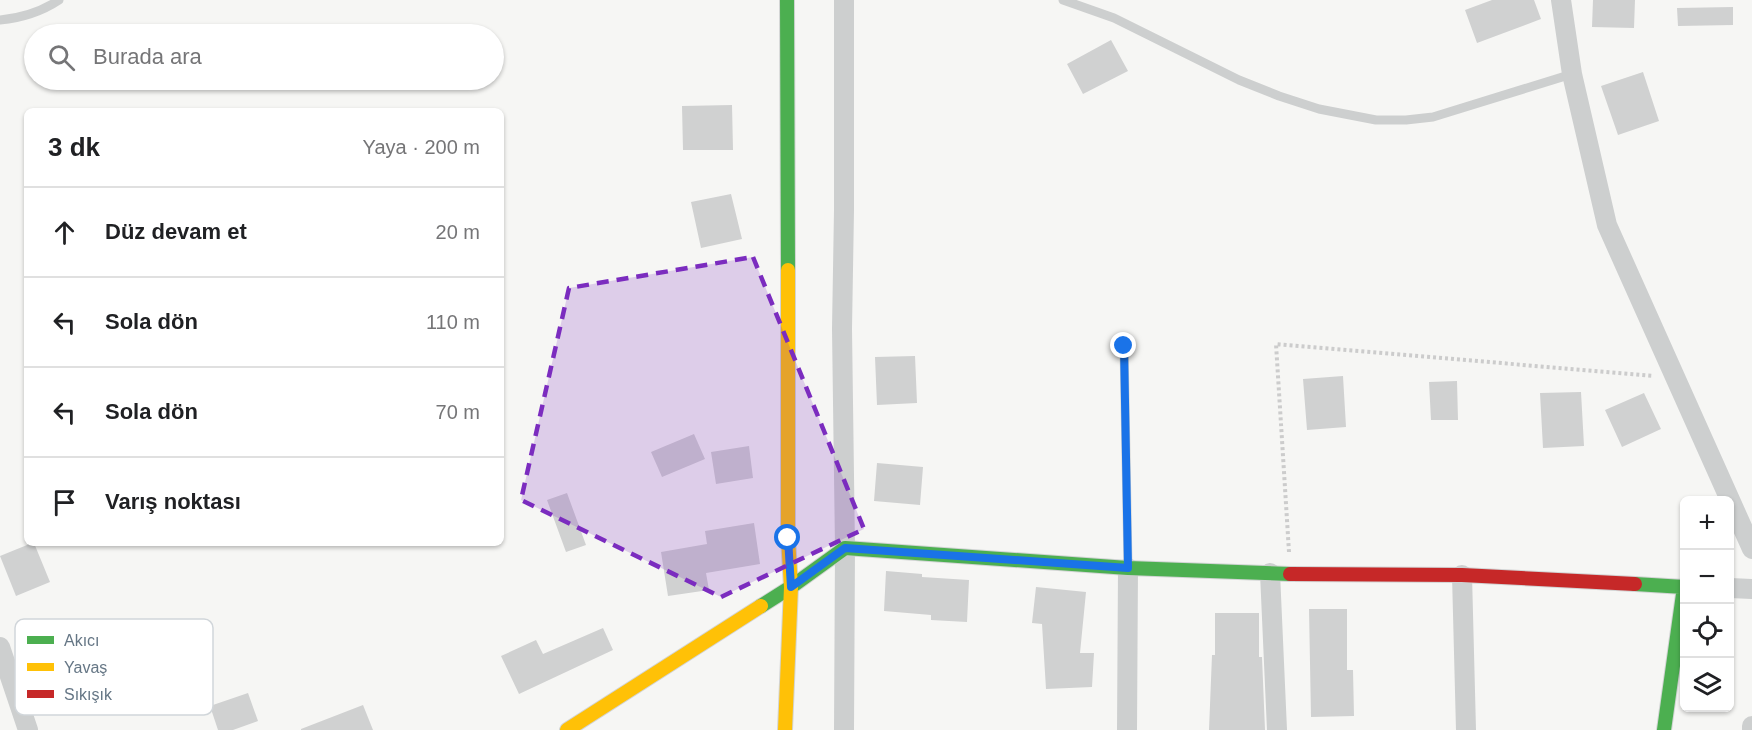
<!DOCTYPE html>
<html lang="tr">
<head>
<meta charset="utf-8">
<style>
  body { margin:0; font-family:Helvetica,sans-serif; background:#f2f2f2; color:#202124 }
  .controls { position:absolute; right:18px; bottom:18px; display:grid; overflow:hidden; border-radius:9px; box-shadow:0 2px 4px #0004 }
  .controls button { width:54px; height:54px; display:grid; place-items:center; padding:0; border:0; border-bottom:2px solid #e0e0e0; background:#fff; color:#202124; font:30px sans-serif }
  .stop { position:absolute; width:18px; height:18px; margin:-14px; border:4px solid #1a73e8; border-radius:50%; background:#fff }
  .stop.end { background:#1a73e8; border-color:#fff; box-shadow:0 2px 6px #0008 }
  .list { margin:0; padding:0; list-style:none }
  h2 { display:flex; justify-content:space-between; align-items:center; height:78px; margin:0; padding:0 24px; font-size:26px }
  h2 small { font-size:20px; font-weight:400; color:#757577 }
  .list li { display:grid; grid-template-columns:39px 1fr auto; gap:18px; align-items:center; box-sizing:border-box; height:90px; padding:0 24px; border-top:2px solid #e0e0e0 }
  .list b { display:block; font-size:22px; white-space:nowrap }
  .list em { font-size:20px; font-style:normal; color:#757577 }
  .icon { flex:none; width:33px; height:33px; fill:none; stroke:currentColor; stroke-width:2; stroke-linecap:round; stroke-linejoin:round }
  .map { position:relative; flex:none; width:1752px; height:730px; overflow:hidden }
  .search { position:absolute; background:#fff; box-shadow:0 2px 4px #0004; left:24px; top:24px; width:480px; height:66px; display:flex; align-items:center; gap:15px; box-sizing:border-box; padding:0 21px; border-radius:33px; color:#757577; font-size:22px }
  .panel { position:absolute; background:#fff; box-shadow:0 2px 4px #0004; left:24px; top:108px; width:480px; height:438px; border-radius:9px }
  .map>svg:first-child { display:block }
</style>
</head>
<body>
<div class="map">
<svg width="1752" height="730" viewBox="0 0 1752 730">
  <rect width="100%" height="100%" fill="#f6f6f4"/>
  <path fill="#d0d1d1" d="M 1492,0 L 1534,0 L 1541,19 L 1477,43 L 1465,10 Z
    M 1593,0 L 1635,0 L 1634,28 L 1592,27 Z
    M 1733,7 L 1733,25 L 1678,26 L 1677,8 Z
    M 1111,40 L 1128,71 L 1083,94 L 1067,64 Z
    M 1643,72 L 1659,121 L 1618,135 L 1601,86 Z
    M 732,105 L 733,150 L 683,150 L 682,106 Z
    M 731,194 L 742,239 L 701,248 L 691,202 Z
    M 915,356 L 917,403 L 877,405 L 875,357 Z
    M 1343,376 L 1346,427 L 1307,430 L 1303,379 Z
    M 1457,381 L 1458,420 L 1431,420 L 1429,382 Z
    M 1581,392 L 1584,446 L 1543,448 L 1540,393 Z
    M 1644,393 L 1661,429 L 1622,447 L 1605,410 Z
    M 694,434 L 705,459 L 662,477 L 651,452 Z
    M 749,446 L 753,478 L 716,484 L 711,452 Z
    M 877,463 L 923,467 L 920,505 L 874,501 Z
    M 567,493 L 586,545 L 566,552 L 547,500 Z
    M 754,523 L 760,564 L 706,573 L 709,590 L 668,596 L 661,552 L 707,544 L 705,531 Z
    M 32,543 L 34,543 L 50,582 L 16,596 L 0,556 Z
    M 886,571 L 922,574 L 922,577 L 969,580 L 967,622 L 931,620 L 931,615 L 884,611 Z
    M 1036,587 L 1086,592 L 1080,653 L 1094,653 L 1092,687 L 1046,689 L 1042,624 L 1032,623 Z
    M 1309,609 L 1347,609 L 1347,670 L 1353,670 L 1354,716 L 1311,717 Z
    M 1215,613 L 1259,613 L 1259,657 L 1262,657 L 1265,730 L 1209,730 L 1212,655 L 1215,655 Z
    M 603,628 L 613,650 L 519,694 L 501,656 L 536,640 L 543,654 Z
    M 248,693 L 258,721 L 233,730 L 218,730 L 210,706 Z
    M 363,705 L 373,730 L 301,730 L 301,729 Z"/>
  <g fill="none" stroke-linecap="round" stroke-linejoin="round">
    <g stroke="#d2d4d4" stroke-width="16">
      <path id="fast" d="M 787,0 L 788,270
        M 1635,584 L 1684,587 L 1664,730
        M 761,606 L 791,587 L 845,548 L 1128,568 L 1290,574"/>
    </g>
    <g stroke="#d2d4d4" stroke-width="16">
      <path id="slow" d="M 567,730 L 761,606
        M 785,730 L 791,587 L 788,538 L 788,270"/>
    </g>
    <g stroke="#d2d4d4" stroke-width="16">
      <path id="jam" d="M 1290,574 L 1462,575 L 1635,584"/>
    </g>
    <path stroke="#ccc" stroke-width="4" stroke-dasharray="3 3" stroke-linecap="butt" d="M 1289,552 L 1276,344 L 1654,376"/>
    <path stroke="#cdcfcf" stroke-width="9" d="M 1063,0 L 1114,18 L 1239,80 L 1279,96 L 1319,109 L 1376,120 L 1406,120 L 1433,117 L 1572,74
      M 0,20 C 21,18 41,12 59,0
      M 1124,346 L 1128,566"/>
    <path stroke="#cdcfcf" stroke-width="20" d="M 844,0 L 844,210 L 842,329 L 845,548 L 844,730
      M 1561,0 L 1572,74 L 1607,225 L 1752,549
      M 1270,573 L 1277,730
      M 1462,575 L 1466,730
      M 1730,588 L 1752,589
      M 0,647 L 28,730
      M 1127,730 L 1128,568
      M 1752,730 L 1752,726"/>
    <use href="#fast" stroke="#4caf50" stroke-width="14"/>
    <use href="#slow" stroke="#ffc107" stroke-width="14"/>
    <use href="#jam" stroke="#c62828" stroke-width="14"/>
  </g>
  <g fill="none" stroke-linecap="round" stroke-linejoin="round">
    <path stroke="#1a73e8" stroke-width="8" d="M 788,538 L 791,587 L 845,548 L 1128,568 L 1124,346"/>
  </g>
  <path fill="#7b2cbf" fill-opacity="0.2" stroke="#7b2cbf" stroke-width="4.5" stroke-dasharray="12 8" stroke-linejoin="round" d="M 753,257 L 864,529 L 721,597 L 521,500 L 569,288 Z"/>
  <rect x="15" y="619" width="198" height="96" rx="9" fill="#fff" stroke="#d1d6da" stroke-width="1.5"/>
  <rect x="27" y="636" width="27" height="8" fill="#4caf50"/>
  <rect x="27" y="663" width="27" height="8" fill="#ffc107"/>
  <rect x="27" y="690" width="27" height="8" fill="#c62828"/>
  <g font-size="16" fill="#657685">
    <text x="64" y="646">Akıcı</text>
    <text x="64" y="673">Yavaş</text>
    <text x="64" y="700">Sıkışık</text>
  </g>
</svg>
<div class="controls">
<button>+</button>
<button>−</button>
<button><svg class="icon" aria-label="locate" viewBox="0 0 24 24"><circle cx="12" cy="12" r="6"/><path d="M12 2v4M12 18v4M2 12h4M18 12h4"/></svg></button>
<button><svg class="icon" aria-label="layers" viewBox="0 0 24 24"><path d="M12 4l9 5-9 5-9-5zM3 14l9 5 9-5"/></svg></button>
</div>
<div class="stop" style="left:788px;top:538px"></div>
<div class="stop end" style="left:1124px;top:346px"></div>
<div class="search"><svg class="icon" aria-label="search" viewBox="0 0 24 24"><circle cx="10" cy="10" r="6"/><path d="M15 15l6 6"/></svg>Burada ara</div>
<section class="panel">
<h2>3 dk<small>Yaya · 200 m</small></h2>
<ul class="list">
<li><svg class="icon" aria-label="ahead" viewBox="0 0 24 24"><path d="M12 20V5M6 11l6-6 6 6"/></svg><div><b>Düz devam et</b></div><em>20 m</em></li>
<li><svg class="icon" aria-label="left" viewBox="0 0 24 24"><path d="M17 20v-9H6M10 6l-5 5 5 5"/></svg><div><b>Sola dön</b></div><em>110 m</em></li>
<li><svg class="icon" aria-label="left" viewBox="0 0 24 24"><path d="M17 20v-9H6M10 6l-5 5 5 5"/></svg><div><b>Sola dön</b></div><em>70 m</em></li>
<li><svg class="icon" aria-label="arrive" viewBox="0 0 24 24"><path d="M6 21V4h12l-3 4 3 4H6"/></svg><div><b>Varış noktası</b></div></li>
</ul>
</section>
</div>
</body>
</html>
